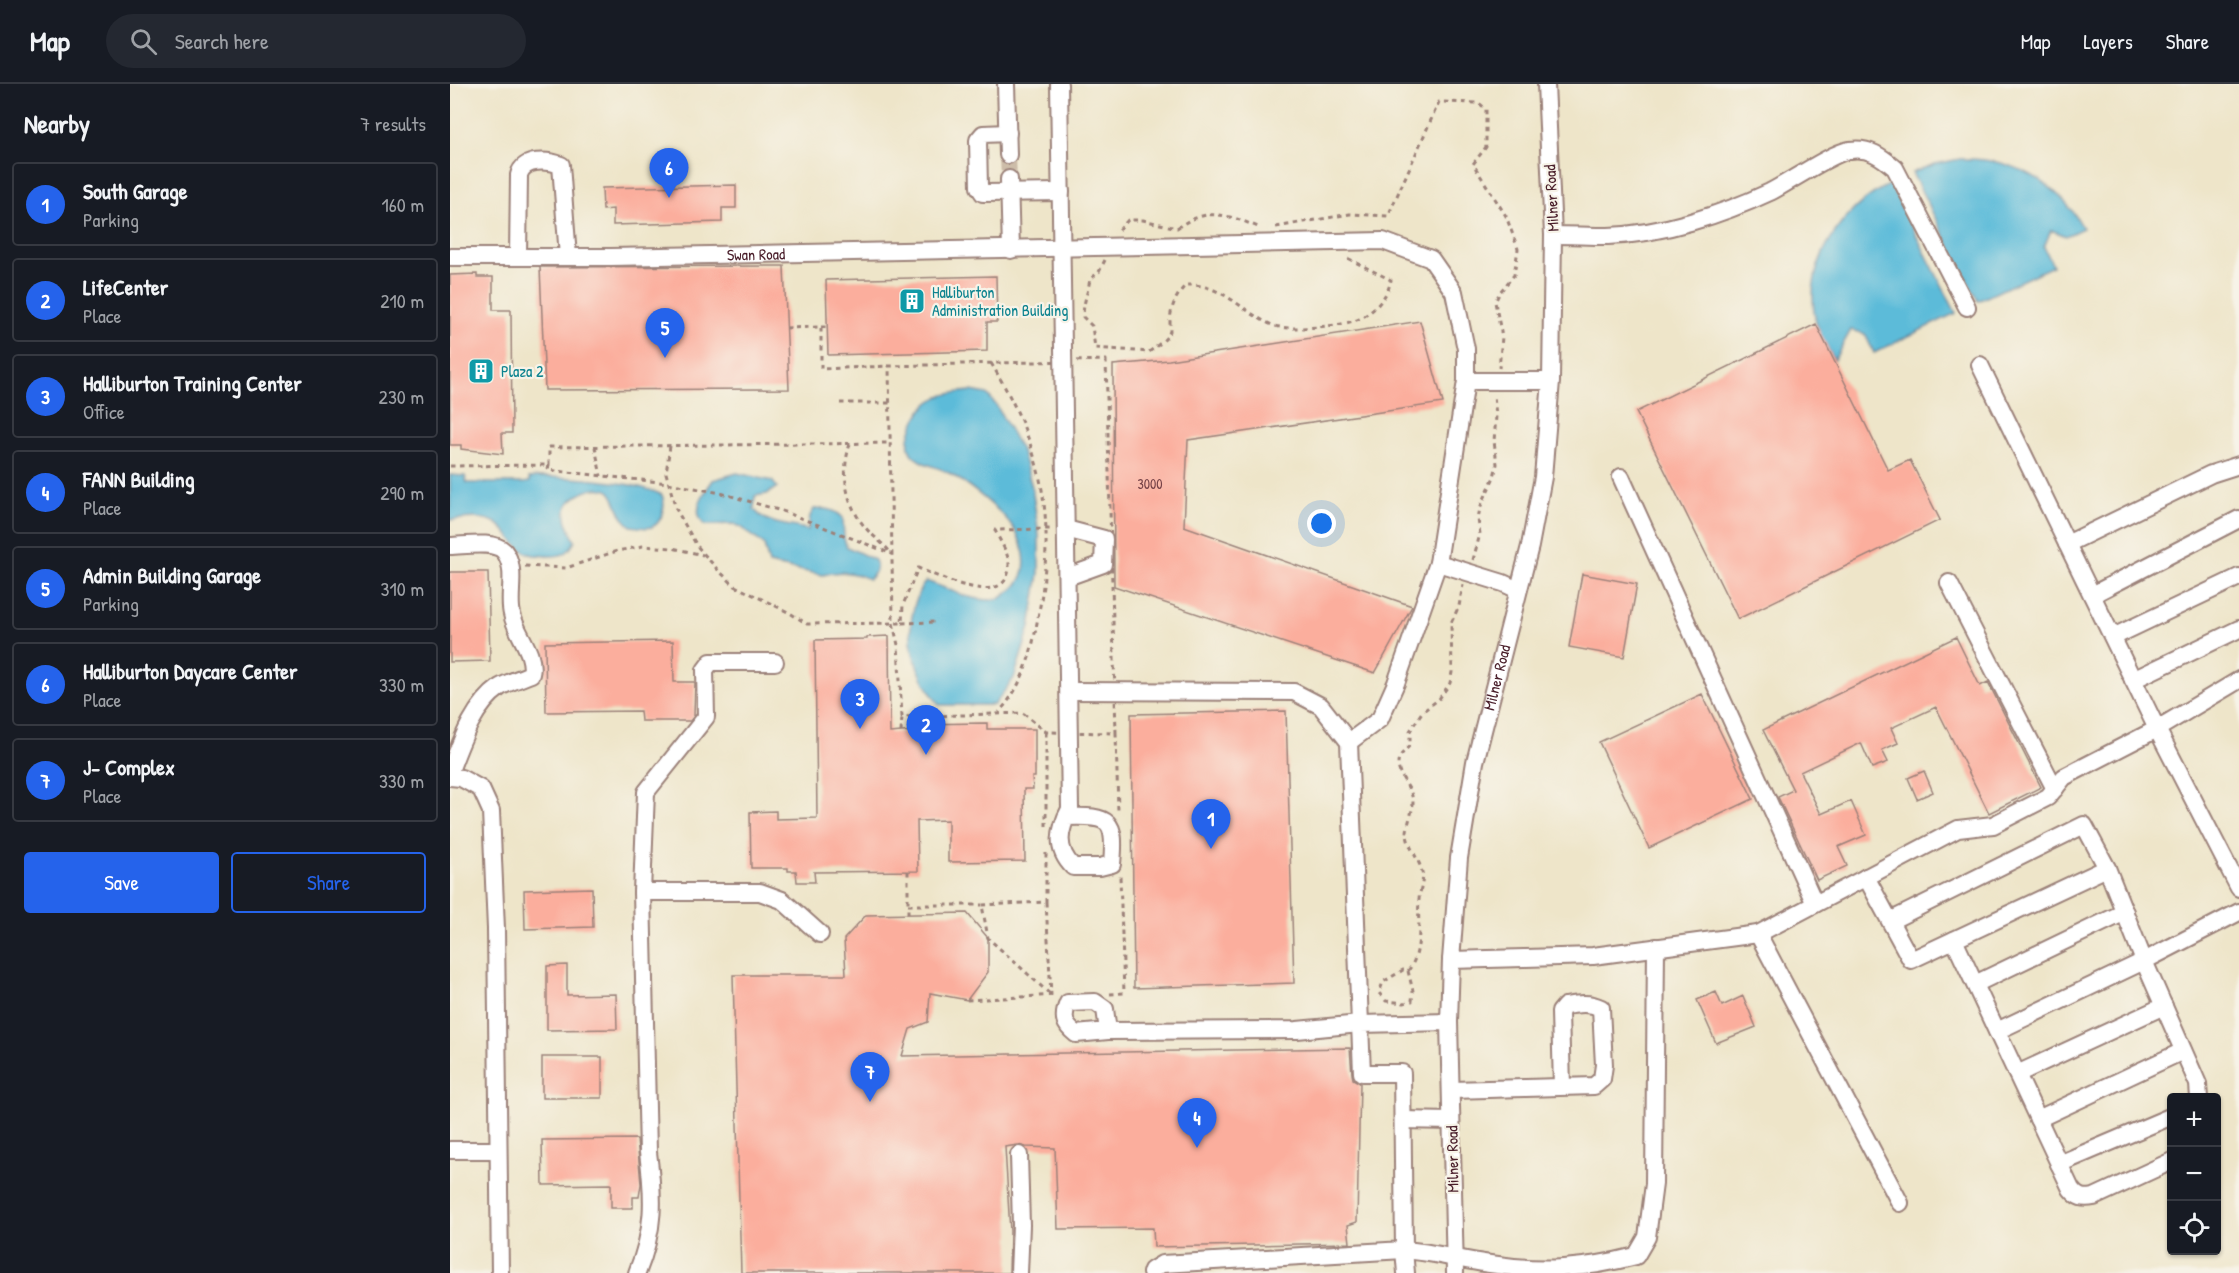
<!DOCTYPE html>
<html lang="en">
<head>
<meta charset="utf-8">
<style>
  body { margin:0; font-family:"Patrick Hand",sans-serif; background:#242831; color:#f1f3f6 }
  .controls { position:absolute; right:18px; bottom:18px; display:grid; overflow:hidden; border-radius:6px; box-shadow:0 2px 4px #0004 }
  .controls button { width:54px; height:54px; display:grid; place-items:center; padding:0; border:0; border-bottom:2px solid #363941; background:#171b24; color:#f1f3f6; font:30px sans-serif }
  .you { position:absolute; left:872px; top:440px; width:21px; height:21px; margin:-15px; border:4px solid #fff; border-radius:50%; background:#1a73e8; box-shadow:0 0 0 9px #1a73e833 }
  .badge { display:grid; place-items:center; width:39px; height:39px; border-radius:50%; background:#2563eb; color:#fff; font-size:20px; font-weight:700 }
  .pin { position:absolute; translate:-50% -50px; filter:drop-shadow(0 2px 3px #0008) }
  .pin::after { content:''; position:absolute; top:32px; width:21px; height:18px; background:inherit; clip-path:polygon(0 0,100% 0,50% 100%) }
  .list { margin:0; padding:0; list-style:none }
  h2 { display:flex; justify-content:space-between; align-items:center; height:78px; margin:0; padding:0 24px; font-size:26px }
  h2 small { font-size:20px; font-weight:400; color:#9ea1a6 }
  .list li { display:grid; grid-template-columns:39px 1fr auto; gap:18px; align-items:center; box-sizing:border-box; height:84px; margin:0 12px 12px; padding:0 12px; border:2px solid #363941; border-radius:6px }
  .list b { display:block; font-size:22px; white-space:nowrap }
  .list p { margin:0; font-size:20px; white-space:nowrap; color:#9ea1a6 }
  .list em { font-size:20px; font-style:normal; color:#9ea1a6 }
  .actions { display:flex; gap:12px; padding:18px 24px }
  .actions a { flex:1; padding:14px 0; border:2px solid #2563eb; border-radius:6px; text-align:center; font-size:21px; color:#2563eb }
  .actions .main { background:#2563eb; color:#fff }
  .icon { flex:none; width:33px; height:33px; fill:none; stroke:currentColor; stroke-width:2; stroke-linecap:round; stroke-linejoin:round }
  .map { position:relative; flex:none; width:1789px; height:1189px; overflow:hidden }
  header { display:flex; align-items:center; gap:36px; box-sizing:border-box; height:84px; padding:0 30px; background:#171b24; border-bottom:2px solid #363941 }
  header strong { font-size:28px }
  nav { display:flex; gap:33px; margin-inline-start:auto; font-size:21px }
  .search { width:420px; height:54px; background:#242831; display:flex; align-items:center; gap:15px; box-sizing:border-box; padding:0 21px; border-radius:33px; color:#9ea1a6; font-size:22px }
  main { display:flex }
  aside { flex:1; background:#171b24 }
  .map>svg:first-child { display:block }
</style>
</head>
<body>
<header>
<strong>Map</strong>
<div class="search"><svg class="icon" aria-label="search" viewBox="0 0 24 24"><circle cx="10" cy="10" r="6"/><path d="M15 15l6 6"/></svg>Search here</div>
<nav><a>Map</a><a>Layers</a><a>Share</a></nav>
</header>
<main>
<aside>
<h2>Nearby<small>7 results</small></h2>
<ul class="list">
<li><span class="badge">1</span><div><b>South Garage</b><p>Parking</p></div><em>160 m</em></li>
<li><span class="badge">2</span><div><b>LifeCenter</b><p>Place</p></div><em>210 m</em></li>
<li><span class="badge">3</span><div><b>Halliburton Training Center</b><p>Office</p></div><em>230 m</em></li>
<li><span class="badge">4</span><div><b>FANN Building</b><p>Place</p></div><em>290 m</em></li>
<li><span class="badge">5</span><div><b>Admin Building Garage</b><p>Parking</p></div><em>310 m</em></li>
<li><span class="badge">6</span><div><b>Halliburton Daycare Center</b><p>Place</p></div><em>330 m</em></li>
<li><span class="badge">7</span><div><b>J- Complex</b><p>Place</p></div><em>330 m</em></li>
</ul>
<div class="actions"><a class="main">Save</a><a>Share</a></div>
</aside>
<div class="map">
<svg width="1789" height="1189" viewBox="0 0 1789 1189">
  <rect width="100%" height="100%" fill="#f7f3e8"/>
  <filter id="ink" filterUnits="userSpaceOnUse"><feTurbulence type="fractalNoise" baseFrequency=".0167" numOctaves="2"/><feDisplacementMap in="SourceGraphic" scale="12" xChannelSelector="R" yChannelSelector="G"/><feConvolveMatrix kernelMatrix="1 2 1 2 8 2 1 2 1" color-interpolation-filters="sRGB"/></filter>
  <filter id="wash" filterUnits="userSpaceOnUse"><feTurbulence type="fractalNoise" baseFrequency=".008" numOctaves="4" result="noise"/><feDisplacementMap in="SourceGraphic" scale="24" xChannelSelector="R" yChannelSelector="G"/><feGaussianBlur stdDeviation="1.35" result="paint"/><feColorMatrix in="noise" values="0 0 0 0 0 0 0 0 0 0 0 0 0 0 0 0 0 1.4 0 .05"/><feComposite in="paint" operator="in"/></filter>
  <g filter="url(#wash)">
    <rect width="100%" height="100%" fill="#eee5c9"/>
    <path fill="#5bbbd9" stroke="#526d82" stroke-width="1.5" d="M 1510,75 C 1563,73 1607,97 1633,144 L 1616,152 L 1601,146 L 1594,163 L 1603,182 L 1528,217 L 1462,89 L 1485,80 Z
      M 1440,100 L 1506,229 L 1424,269 L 1415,250 L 1401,246 L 1384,276 C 1378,264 1369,251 1366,238 C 1352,181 1391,125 1440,100 Z
      M 521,307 L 537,310 L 546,321 L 572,368 L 582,403 L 589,452 L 589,490 L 580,543 L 564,594 L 544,621 L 489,621 C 467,590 454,561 464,523 C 467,513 469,505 476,497 C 498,504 524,520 548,515 C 552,514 556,510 560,507 C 587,487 572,450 552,430 C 536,415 517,399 497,388 C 486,382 469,380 461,369 C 455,359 462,343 467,334 C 478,311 498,309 521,307 Z
      M 287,389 L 322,397 L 327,403 L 317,410 L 305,412 L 304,425 C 316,442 340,440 358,446 L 360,432 L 364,425 C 376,424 385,425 393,434 L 394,455 L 397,463 L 425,476 C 428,484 426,489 419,495 C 404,488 388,486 373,491 L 319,480 L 314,461 L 291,443 L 284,440 L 255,441 C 240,428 254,409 263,396 Z
      M 0,391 L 15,392 L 17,399 L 73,399 L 80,398 L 79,394 L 88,393 C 119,393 186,397 212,411 C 216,420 213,438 202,443 C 196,445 188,443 181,442 C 178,439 174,436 172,432 C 167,424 166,413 159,407 C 147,399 118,412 116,426 C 114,436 121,448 125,457 C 118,470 113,472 99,472 C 93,471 86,472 80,470 C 63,465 58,443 42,437 C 29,432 13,435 0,436 Z"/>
    <g id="blocks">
      <path fill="#fbae9d" d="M 286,101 L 286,124 L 272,124 L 272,138 L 163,141 L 163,125 L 153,126 L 152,104 Z
        M 334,182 L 339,305 L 95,306 L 90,183 Z
        M 27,190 L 27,193 L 43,193 L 43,226 L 61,226 L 62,349 L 52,349 L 53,370 L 11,365 L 11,361 L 0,361 L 0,191 Z
        M 546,192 L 547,238 L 537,238 L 537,267 L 378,271 L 376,196 Z
        M 970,237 L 993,319 L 738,356 L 734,442 L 962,522 L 925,589 L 664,502 L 663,281 L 719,276 Z
        M 1366,240 L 1438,386 L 1460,376 L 1490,436 L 1288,535 L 1186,328 Z
        M 0,488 L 38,488 L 40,577 L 0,578 Z
        M 1132,490 L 1187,500 L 1174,573 L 1119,563 Z
        M 439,552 L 440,649 L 464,647 L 464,640 L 537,639 L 537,645 L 585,645 L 585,693 L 582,693 L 583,705 L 574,705 L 575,777 L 498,778 L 498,736 L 467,737 L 468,787 L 364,788 L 365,798 L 347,798 L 346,787 L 338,787 L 338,784 L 301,784 L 300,728 L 326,727 L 326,735 L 367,734 L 365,556 L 417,555 L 417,553 Z
        M 1506,553 L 1530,602 L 1538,598 L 1591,703 L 1539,729 L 1486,623 L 1441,644 L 1448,659 L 1432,666 L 1438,678 L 1422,684 L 1411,659 L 1350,688 L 1371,730 L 1401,717 L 1416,751 L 1388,763 L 1397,782 L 1367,796 L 1328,713 L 1343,706 L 1313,646 Z
        M 223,557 L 224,598 L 245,598 L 244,632 L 240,637 L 191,637 L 190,627 L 96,628 L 95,559 Z
        M 1252,610 L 1303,715 L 1199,764 L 1149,658 Z
        M 836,627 L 844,899 L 684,904 L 681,630 Z
        M 1474,687 L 1483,708 L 1467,715 L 1458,694 Z
        M 142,804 L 143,843 L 75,845 L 74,806 Z
        M 517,829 L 538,854 L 538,888 L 517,916 L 480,909 L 478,938 L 460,945 L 452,972 L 900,964 L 902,990 L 903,995 L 910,999 L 907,1138 L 898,1141 L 900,1159 L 704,1163 L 703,1144 L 608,1145 L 605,1064 L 576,1063 L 568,1061 L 555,1063 L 560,1147 L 559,1189 L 291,1189 L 283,891 L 396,891 L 394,855 L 416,831 Z
        M 117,881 L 117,911 L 166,910 L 167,945 L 97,946 L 97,882 Z
        M 1266,908 L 1272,922 L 1293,912 L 1306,943 L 1266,959 L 1247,916 Z
        M 92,973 L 152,973 L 152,1014 L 92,1014 Z
        M 187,1055 L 191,1100 L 189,1113 L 183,1113 L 183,1124 L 161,1124 L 161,1100 L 93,1101 L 92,1056 Z"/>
    </g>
  </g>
  <g filter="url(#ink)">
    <use href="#blocks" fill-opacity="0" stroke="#9c827a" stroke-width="1.5"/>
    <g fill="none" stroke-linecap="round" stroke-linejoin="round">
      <path stroke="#cdbda9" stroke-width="16" stroke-dasharray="16 8" stroke-linecap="butt" d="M 558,71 L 559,95"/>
      <g stroke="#9c827a" stroke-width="20">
        <g id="minor">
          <path d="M 556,0 L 558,71"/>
          <path d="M 609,0 L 620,725 C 609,746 605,765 623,783 L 650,783 L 662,780 C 666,736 661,731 616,733"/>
          <path d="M 558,49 L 533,50 L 528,56 L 529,103 L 533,109 L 611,108"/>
          <path d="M 559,95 L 561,166"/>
          <path d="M 1103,151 C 1121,151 1140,152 1158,152 C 1212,150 1271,131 1320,108 C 1340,98 1381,69 1400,66 C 1419,63 1432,73 1445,84 L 1517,223"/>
          <path id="s1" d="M 0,173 L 161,173 L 933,157 L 981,175 L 1004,208 L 1016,265 L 1016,297 L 1101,297"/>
          <path d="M 68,173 L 69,91 C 73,74 98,76 111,81 L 118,173"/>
          <path d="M 1530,281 L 1707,645 L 1789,804"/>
          <path d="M 1171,393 L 1365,820"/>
          <path d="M 616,445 L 654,455 L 653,480 L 617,493"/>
          <path d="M 1617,460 L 1761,390 L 1789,381"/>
          <path d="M 0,462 C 14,462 43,456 54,467 C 68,485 57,511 62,530 C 66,551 86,569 81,590 C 71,594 59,598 50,603 C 23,622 11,658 0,687"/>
          <path d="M 988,479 L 1053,499 L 1068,506"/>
          <path d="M 1499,499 L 1605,705"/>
          <path d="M 1642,511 L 1789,435"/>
          <path d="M 1663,553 L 1789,493"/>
          <path d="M 1683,596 L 1789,545"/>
          <path d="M 619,607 L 844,608 L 871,622 L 899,658 L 910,940 L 847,946 L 658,947 L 655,925 L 645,918 L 618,919 C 612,933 614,941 626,950 L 658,947"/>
          <path d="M 899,658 L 930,635 L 946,599 L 988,479 L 1016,297"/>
          <path d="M 0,693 L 11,694 L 31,705 L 41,727 L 46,845 L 50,1189"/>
          <path d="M 1657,784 L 1694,877 L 1789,828"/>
          <path d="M 1416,793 L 1461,876 L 1657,784 L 1634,741 L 1440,837"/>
          <path d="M 192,808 L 310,808 L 332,816 L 370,850"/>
          <path d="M 1308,850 L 1450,1119"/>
          <path d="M 1504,856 L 1621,1105 C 1628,1114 1633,1115 1644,1113 L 1722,1077"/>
          <path d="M 1001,876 L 1143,872 L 1308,850 L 1508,745 L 1543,741 L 1598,713 L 1614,693 L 1707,645 L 1789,596"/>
          <path d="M 1525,900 L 1675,828"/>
          <path d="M 1547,947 L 1694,877 L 1748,1000 L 1749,1014"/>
          <path d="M 1567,990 L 1714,922"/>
          <path d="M 1002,1006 L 1144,1002 L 1152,995 L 1154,981 L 1151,924 C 1139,918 1128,920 1115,922 L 1110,928 L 1112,1003"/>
          <path d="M 1588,1035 L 1733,967"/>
          <path d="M 953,1036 L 1001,1037"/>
          <path d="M 0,1066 L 47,1066"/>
          <path d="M 1609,1080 L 1722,1032"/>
          <path d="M 187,1189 C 205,1145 204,1115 198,1068 L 192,808 L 196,708 L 256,633 L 255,586 L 261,578 L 325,578"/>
          <path d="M 569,1189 L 571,1141 L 569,1071"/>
          <path d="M 701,1189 L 702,1186 L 712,1180 L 954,1166 L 952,989 L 912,989 L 910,940 L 999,938"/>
          <path d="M 956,1189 L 954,1166 C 983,1168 1011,1176 1040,1180 C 1091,1188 1136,1185 1186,1172 L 1197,1153 L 1204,1100 L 1206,863"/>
          <path id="s2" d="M 1005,1189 L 999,938 L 1001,876 L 1009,774 L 1025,678 L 1080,462 L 1093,393 L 1101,297 L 1103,151 L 1096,0"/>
        </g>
      </g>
      <path stroke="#9c827a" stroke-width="3" stroke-dasharray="4.5 4.5" stroke-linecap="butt" d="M 826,143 L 900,130 L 938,132 L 989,18 L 1029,19 L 1036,25 L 1036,63 L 1023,80 L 1056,132 L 1068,165 L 1064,191 L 1050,208 L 1045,218 L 1052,253 L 1049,284
        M 669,146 L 678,136 L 693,136 L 727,144 C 757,123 776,130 808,143
        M 655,176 L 649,188 L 640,195 C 638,208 633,219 633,233 L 642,242 L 645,264 L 699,268 C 706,262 717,256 720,247 C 720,246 720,239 720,237 C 721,223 726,211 736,201 C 772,199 792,228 822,241 C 838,248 894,242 909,235 C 924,228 938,212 941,196 L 897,174
        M 371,243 L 377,243
        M 336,244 L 371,243 L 371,285 L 439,282
        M 656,276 L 666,649 L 596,648 L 573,629 L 452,633 L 448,561 L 443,539 L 439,282 Z
        M 541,279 C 593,365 607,434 588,533 C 582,568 574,601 549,628
        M 390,319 L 440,319
        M 400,360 C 391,388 395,418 414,442 C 422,452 433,459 441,469
        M 220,362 L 216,389 L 226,425 L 247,462 L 267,485 L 285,502 L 340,529 L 357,540 L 452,539 L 453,521 L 468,484 C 490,493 559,527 559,481 C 559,469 549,456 545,446 L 600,445
        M 145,363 L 151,392
        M 99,381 L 98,386 L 218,399 L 271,409 L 335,428 L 442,470
        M 0,382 L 99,381 L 99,363 L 441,359
        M 1023,476 L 1030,450 L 1028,435 L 1030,424 L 1044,393 L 1047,380 L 1044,357 L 1046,332 L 1044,311
        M 75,482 L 116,484 L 167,467 L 193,462 L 222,464 L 253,471
        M 452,539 L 484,538
        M 451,648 L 452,633
        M 596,648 L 596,742
        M 666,649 L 668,728
        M 596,769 L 596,818 L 532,821 L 538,854 L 601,911
        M 458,787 L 458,821
        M 596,818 L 601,911
        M 458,830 L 458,821 L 532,821
        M 958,887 L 963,907 L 962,917 L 954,919 L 936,917 L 929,909 L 933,898 L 953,886 L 958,887 C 974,866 967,840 969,815 C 970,806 974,797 972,788 C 969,774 958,764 957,750 C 957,739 963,728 963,718 C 963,702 940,687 951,671 C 954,667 958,664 960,661 L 960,647 L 972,628 L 989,615 L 1000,599 L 1002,588 L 1001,539 L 1009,522 L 1013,501
        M 660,910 L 674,909 L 670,792
        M 517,916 L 605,911"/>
      <use href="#minor" stroke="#fff" stroke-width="16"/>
    </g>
  </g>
  <defs>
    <g id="building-square" transform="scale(1.35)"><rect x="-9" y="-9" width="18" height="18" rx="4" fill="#0f9aa8" stroke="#f7f3e8"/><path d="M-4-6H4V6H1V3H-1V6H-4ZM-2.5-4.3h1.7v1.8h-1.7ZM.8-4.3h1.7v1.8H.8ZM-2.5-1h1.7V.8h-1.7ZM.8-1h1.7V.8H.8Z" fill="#fff"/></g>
  </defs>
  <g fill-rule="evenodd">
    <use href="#building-square" x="462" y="217"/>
    <use href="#building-square" x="31" y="287"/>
  </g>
  <g text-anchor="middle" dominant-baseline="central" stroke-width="4.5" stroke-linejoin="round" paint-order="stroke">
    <g font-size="14" fill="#764348">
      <text x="700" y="399">3000</text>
    </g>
    <g font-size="16" fill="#4a1f2b" stroke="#f7f3e8">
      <text transform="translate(1101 114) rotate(-93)">Milner Road</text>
      <text stroke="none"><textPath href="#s1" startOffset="306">Swan Road</textPath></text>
      <text stroke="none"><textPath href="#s2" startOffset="600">Milner Road</textPath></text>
      <text transform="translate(1002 1075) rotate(-91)">Milner Road</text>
    </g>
    <g font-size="16" fill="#0d838f" stroke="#f7f3e8" text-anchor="start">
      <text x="482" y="208">Halliburton<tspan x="482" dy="18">Administration Building</tspan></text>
      <text x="51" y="287">Plaza 2</text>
    </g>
  </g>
</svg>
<div class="controls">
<button>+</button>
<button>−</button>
<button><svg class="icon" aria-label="locate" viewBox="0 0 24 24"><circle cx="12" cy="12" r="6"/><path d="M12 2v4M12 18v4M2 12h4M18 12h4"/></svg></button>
</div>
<div class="you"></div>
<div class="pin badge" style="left:761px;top:765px">1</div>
<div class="pin badge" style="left:476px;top:671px">2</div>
<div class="pin badge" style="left:410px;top:645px">3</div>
<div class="pin badge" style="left:747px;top:1064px">4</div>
<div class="pin badge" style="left:215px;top:274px">5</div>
<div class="pin badge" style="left:219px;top:114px">6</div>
<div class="pin badge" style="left:420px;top:1018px">7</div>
</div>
</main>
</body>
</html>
